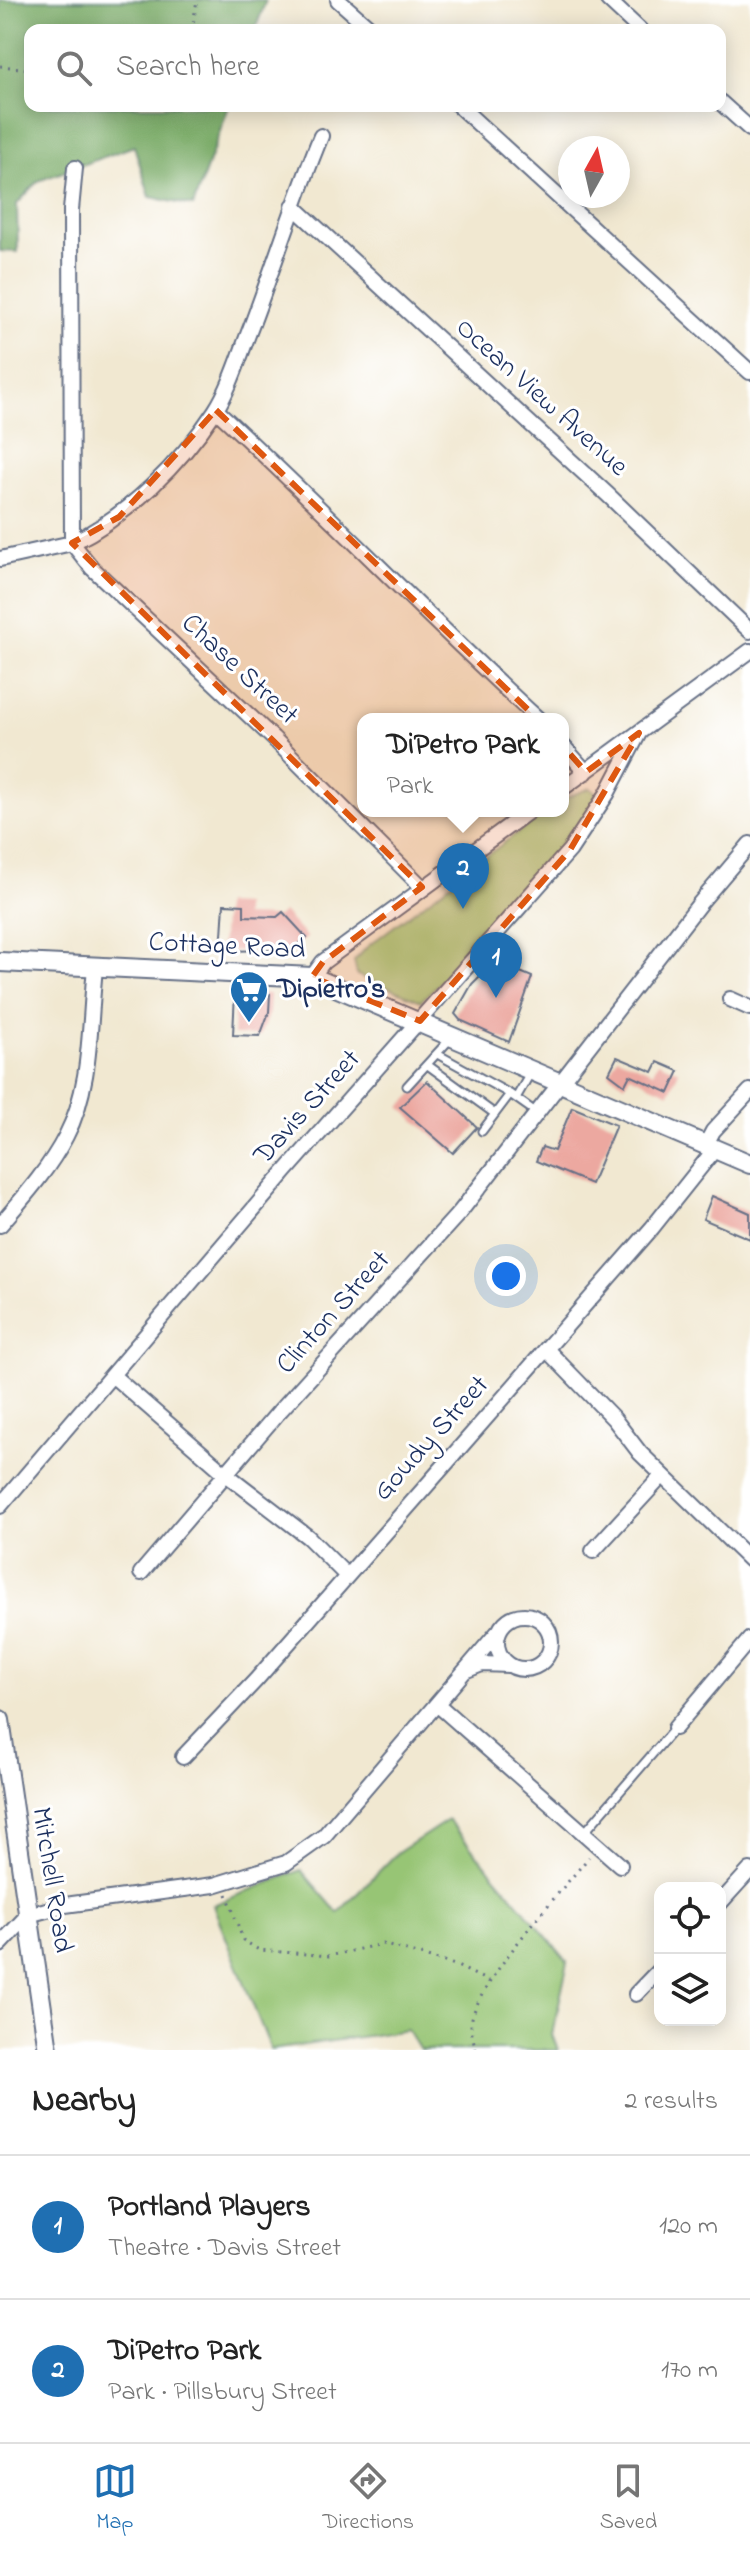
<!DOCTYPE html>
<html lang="en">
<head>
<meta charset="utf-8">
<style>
  body { margin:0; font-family:"Indie Flower",sans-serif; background:#f6f6f6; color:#222 }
  .controls { position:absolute; right:24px; bottom:24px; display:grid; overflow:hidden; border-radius:16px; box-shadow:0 4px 20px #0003 }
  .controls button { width:72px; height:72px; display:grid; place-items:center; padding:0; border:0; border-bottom:2px solid #e0e0e0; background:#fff; color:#222; font:40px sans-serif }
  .compass { position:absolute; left:558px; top:136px; width:72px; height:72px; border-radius:50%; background:#fff; box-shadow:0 4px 20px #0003; rotate:8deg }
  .you { position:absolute; left:506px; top:1276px; width:28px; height:28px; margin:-20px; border:6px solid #fff; border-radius:50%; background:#1a73e8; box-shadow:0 0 0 12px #1a73e833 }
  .badge { display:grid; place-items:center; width:52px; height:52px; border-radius:50%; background:#1f6fb2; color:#fff; font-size:26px; font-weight:700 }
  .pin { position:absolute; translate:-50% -66px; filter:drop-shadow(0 2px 4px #0008) }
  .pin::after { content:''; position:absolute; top:42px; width:28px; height:24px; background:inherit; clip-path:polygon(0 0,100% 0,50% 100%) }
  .popup { position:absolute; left:357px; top:713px; width:212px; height:104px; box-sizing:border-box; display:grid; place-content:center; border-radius:16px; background:#fff; filter:drop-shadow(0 2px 6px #0005); font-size:26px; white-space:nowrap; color:#767676 }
  .popup b { font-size:30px; color:#222 }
  .popup::after { content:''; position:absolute; left:50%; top:100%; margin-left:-16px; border:16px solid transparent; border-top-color:#fff }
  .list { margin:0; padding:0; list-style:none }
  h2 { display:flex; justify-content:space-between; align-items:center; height:104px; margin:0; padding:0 32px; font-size:34px }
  h2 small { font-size:26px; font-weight:400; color:#767676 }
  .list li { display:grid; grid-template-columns:52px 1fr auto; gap:24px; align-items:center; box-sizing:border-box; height:144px; padding:0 32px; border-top:2px solid #e0e0e0 }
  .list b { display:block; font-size:30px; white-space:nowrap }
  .list p { margin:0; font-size:26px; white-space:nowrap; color:#767676 }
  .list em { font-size:26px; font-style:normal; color:#767676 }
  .icon { flex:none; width:44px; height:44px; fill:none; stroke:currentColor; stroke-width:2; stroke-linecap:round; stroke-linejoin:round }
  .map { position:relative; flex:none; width:750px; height:2050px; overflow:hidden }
  .search { position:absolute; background:#fff; box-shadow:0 4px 20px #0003; left:24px; right:24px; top:24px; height:88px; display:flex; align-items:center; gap:20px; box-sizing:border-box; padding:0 28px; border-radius:16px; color:#767676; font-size:30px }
  .sheet { height:392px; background:#fff }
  nav { display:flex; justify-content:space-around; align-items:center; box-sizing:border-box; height:112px; border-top:2px solid #e0e0e0; background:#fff; font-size:22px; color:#767676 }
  nav a { display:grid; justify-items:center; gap:4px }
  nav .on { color:#1f6fb2 }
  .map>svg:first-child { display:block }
</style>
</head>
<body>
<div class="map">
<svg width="750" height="2050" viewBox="0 0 750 2050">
  <rect width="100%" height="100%" fill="#fff"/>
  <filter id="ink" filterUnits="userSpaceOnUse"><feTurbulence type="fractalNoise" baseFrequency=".0125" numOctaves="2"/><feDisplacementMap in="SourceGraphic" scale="16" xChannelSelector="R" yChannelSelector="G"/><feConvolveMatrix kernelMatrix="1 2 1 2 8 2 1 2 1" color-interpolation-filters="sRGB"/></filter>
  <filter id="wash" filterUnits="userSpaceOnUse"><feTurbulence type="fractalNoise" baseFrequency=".006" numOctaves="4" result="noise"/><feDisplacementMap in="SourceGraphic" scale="32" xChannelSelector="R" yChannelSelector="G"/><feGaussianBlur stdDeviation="1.8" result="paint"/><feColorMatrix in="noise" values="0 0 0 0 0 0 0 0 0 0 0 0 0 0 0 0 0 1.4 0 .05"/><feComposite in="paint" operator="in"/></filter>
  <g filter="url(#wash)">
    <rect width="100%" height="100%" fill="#f1e8d1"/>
    <path fill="#97c574" stroke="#597a69" stroke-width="2" d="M 590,788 L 597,794 C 581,848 464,958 421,1001 L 357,975 L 354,961 L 368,946 L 546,811 L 563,811 L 563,799 Z
      M 448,1820 L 568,1962 L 552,2035 L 558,2050 L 420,2050 L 407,2030 L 271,2050 L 213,1905 L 301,1870 L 338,1913 L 396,1854 Z"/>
    <path fill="#79aa66" stroke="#4a6c62" stroke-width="2" d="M 0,0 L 266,0 L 255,30 L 30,30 L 30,106 L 229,106 L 193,206 L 150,197 L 134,146 L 38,181 L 17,204 L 18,252 L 0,251 Z"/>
    <g id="blocks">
      <path fill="#eca8a0" d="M 224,904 L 244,905 L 244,916 L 277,917 L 283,912 L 307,938 L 288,950 L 221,951 Z
        M 504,965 L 532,977 L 509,1042 L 460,1020 L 455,1014 L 472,984 L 488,968 L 495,972 Z
        M 235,992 L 270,994 L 269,1012 L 260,1036 L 233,1035 Z
        M 617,1057 L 653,1072 L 658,1062 L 679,1071 L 669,1093 L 630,1075 L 625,1085 L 609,1073 Z
        M 427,1081 L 477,1127 L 453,1153 L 400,1107 Z
        M 572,1107 L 616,1125 L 591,1184 L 536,1161 L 542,1147 L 554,1151 Z
        M 712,1196 L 750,1213 L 750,1239 L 703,1219 Z"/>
    </g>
  </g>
  <g filter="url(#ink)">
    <use href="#blocks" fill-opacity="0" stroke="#667086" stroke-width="2"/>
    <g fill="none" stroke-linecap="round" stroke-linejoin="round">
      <g stroke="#667086" stroke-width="11">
        <path id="service" d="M 439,1055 L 510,1094 L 537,1113
          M 429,1066 L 495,1114
          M 407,1086 L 451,1038
          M 516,1098 L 531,1072
          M 482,1131 L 510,1094
          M 584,1833 L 674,1729"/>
      </g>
      <g stroke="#667086" stroke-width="18">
        <path id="minor" d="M 338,0 L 372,30
          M 608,0 L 640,30
          M 720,102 L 750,129
          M 459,106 L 750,372
          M 75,168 L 71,210 L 72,543 C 129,515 180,464 215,411 C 230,388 239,358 249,332 C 274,267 294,201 321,136
          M 293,206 L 607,494 L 750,631
          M 216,410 C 326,511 428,618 538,719
          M 0,559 L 72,543 L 92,568 L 273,738 L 422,887
          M 563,746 L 586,772
          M 563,788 L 750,651
          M 312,977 L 323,962 L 529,811
          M 730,999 L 750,1008
          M 705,1146 L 713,1131 L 750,1091
          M 0,1225 C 24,1197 49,1169 66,1136 C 92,1087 89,1023 95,968
          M 546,1349 L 614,1419 L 640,1453 L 750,1560
          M 112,1375 L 226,1474 L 308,1537 L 346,1575
          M 0,1506 L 286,1171 L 570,850 L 607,794 L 639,733
          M 593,1551 L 662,1476
          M 141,1573 L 277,1414 L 460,1212 L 700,903 L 750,844
          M497 1642a27 27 0 1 1 54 0a27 27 0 1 1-54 0Z
          M 467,1670 L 482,1664 L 509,1665
          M 438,1705 L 620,1865
          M 675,1728 L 750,1639
          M 183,1757 L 256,1680 L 443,1467 L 652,1228 L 715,1149
          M 720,1903 L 750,1870
          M 0,1945 L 28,1915 L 65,1905 L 214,1885 L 286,1863 L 324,1836 L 498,1632
          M 636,1994 L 660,1969"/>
      </g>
      <g stroke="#667086" stroke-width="22">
        <path id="tertiary" d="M 0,962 L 312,977 L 750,1164
          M 0,1720 L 48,2050"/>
      </g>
      <path stroke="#667086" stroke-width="3" stroke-dasharray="2 6" stroke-linecap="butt" d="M 192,30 L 197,0
        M 0,66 L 30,69
        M 227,1894 L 243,1940 L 259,1950 L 329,1956 L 382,1944 L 455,1965 L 492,1983
        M 476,2050 C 474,2042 471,2033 471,2025 C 472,1988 563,1889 589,1857"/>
      <use href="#service" stroke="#fff" stroke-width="7"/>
      <use href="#minor" stroke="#fff" stroke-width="14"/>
      <use href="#tertiary" stroke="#fff" stroke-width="18"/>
    </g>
  </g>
  <path fill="#de5710" fill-opacity="0.2" stroke="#de5710" stroke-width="6" stroke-dasharray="16 10" stroke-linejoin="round" d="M 216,410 L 544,725 L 586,772 L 639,733 L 570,850 L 420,1021 L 312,977 L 323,962 L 422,887 L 72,543 L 119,517 Z"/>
  <defs>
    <g id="supermarket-pin" transform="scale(2)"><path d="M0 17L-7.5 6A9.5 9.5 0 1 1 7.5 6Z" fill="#1f6fb2" stroke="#fff"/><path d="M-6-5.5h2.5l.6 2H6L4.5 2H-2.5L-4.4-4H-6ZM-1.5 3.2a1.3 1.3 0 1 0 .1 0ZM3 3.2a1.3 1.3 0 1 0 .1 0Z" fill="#fff"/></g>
  </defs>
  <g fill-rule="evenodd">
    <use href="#supermarket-pin" x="249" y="990"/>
  </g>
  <g text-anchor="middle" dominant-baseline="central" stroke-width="6" stroke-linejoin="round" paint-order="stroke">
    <g font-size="28" fill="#1b2f5e" stroke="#fff">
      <text transform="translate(541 398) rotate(42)">Ocean View Avenue</text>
      <text transform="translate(239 670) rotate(43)">Chase Street</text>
      <text transform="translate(227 947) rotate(3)">Cottage Road</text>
      <text transform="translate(308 1108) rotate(-48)">Davis Street</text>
      <text transform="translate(334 1313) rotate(-48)">Clinton Street</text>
      <text transform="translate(432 1439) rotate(-48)">Goudy Street</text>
      <text transform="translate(51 1880) rotate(81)">Mitchell Road</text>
    </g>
    <g font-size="28" font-weight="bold" fill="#1b2f5e" stroke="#fff" text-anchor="start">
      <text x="277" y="990">Dipietro's</text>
    </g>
  </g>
</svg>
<div class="controls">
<button><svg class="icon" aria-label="locate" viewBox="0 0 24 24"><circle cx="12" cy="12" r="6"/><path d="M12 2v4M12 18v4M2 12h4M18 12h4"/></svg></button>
<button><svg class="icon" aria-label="layers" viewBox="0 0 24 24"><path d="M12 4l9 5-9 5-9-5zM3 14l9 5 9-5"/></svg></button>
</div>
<svg class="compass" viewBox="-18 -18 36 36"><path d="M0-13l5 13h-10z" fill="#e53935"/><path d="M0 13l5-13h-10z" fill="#767676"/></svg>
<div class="you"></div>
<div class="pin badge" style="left:496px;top:998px">1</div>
<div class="pin badge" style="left:463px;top:909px">2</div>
<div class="popup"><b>DiPetro Park</b>Park</div>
<div class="search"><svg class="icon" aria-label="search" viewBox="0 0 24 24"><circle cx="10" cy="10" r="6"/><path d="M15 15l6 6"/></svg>Search here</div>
</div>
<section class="sheet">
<h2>Nearby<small>2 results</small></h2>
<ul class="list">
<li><span class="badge">1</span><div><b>Portland Players</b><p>Theatre · Davis Street</p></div><em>120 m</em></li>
<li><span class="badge">2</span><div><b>DiPetro Park</b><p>Park · Pillsbury Street</p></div><em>170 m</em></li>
</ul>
</section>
<nav>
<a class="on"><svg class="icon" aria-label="map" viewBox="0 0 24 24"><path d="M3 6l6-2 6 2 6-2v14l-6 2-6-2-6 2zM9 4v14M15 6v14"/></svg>Map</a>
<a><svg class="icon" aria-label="directions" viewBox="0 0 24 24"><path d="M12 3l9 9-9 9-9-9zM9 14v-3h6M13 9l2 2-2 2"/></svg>Directions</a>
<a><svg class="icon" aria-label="saved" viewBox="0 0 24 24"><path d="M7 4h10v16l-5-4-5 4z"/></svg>Saved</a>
</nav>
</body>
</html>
